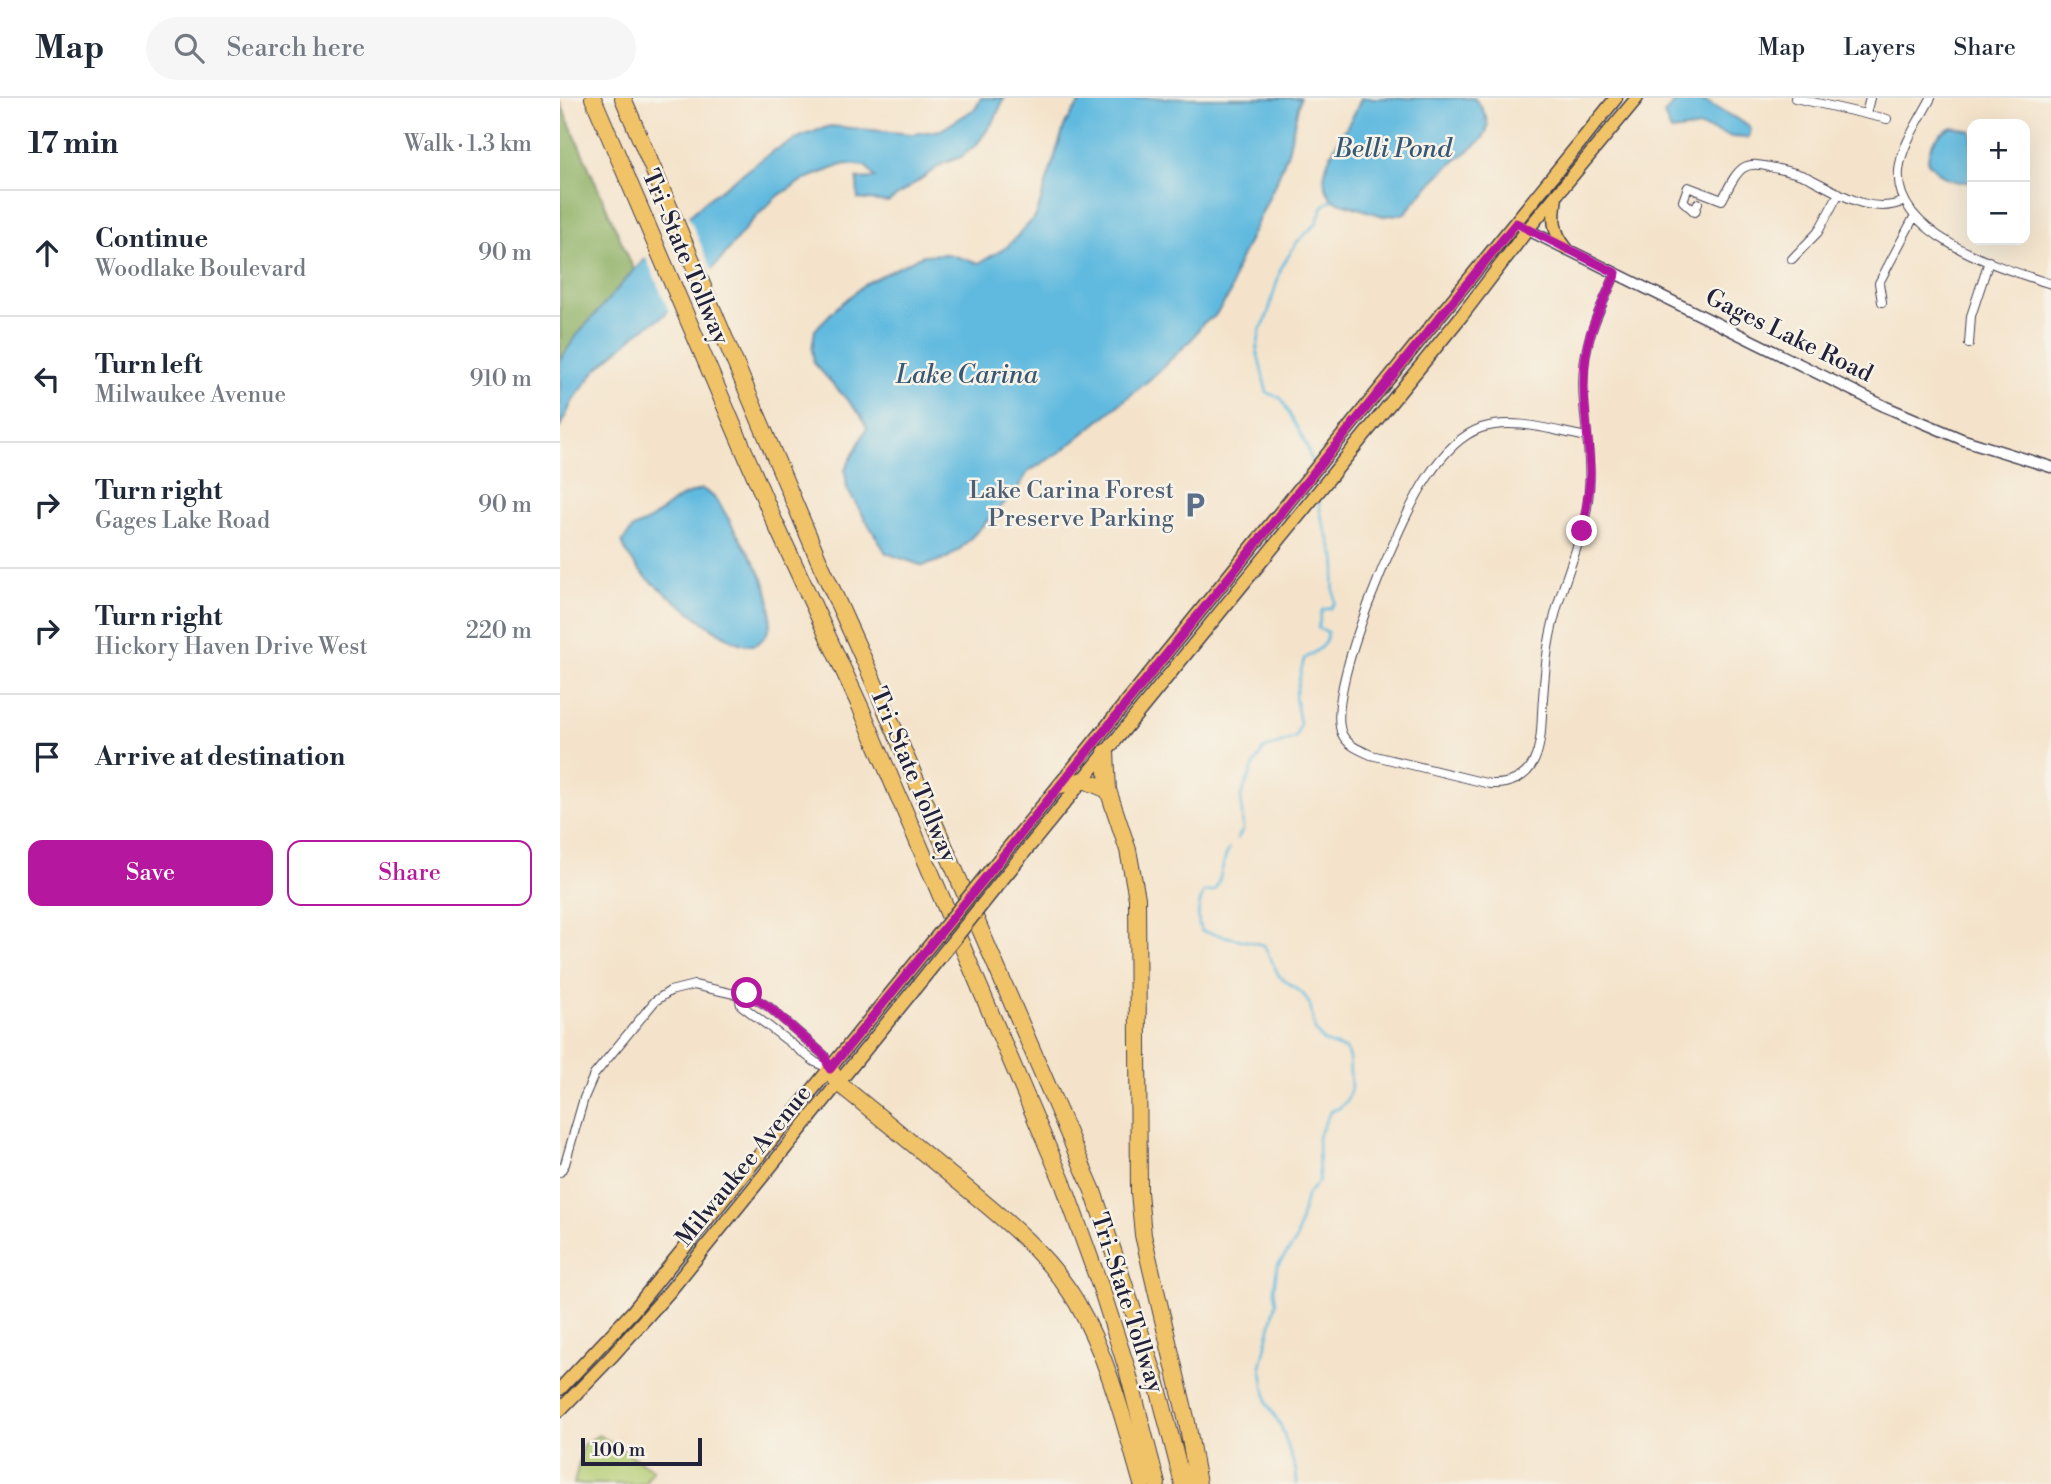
<!DOCTYPE html>
<html lang="en">
<head>
<meta charset="utf-8">
<style>
  body { margin:0; font-family:"Libre Bodoni",serif; background:#f6f6f7; color:#1f2937 }
  .controls { position:absolute; right:21px; top:21px; display:grid; overflow:hidden; border-radius:14px; box-shadow:0 7px 28px #0002 }
  .controls button { width:63px; height:63px; display:grid; place-items:center; padding:0; border:0; border-bottom:2px solid #e0e1e3; background:#fff; color:#1f2937; font:35px sans-serif }
  .scale { position:absolute; left:21px; bottom:18px; width:121px; box-sizing:border-box; padding-left:7px; border:4px solid #22223b; border-top:0; font-size:19px; line-height:24px; white-space:nowrap; color:#22223b; -webkit-text-stroke:5px #f7f3e8; paint-order:stroke }
  .stop { position:absolute; width:21px; height:21px; margin:-16px; border:5px solid #b5179e; border-radius:50%; background:#fff }
  .stop.end { background:#b5179e; border-color:#fff; box-shadow:0 2px 7px #0008 }
  .list { margin:0; padding:0; list-style:none }
  h2 { display:flex; justify-content:space-between; align-items:center; height:91px; margin:0; padding:0 28px; font-size:30px }
  h2 small { font-size:23px; font-weight:400; color:#747a83 }
  .list li { display:grid; grid-template-columns:46px 1fr auto; gap:21px; align-items:center; box-sizing:border-box; height:126px; padding:0 28px; border-top:2px solid #e0e1e3 }
  .list b { display:block; font-size:26px; white-space:nowrap }
  .list p { margin:0; font-size:23px; white-space:nowrap; color:#747a83 }
  .list em { font-size:23px; font-style:normal; color:#747a83 }
  .actions { display:flex; gap:14px; padding:21px 28px }
  .actions a { flex:1; padding:16px 0; border:2px solid #b5179e; border-radius:14px; text-align:center; font-size:24px; color:#b5179e }
  .actions .main { background:#b5179e; color:#fff }
  .icon { flex:none; width:38px; height:38px; fill:none; stroke:currentColor; stroke-width:2; stroke-linecap:round; stroke-linejoin:round }
  .map { position:relative; flex:none; width:1491px; height:1386px; overflow:hidden }
  header { display:flex; align-items:center; gap:42px; box-sizing:border-box; height:98px; padding:0 35px; background:#fff; border-bottom:2px solid #e0e1e3 }
  header strong { font-size:33px }
  nav { display:flex; gap:38px; margin-inline-start:auto; font-size:24px }
  .search { width:490px; height:63px; background:#f6f6f7; display:flex; align-items:center; gap:18px; box-sizing:border-box; padding:0 24px; border-radius:38px; color:#747a83; font-size:26px }
  main { display:flex }
  aside { flex:1; background:#fff }
  .map>svg:first-child { display:block }
</style>
</head>
<body>
<header>
<strong>Map</strong>
<div class="search"><svg class="icon" aria-label="search" viewBox="0 0 24 24"><circle cx="10" cy="10" r="6"/><path d="M15 15l6 6"/></svg>Search here</div>
<nav><a>Map</a><a>Layers</a><a>Share</a></nav>
</header>
<main>
<aside>
<h2>17 min<small>Walk · 1.3 km</small></h2>
<ul class="list">
<li><svg class="icon" aria-label="ahead" viewBox="0 0 24 24"><path d="M12 20V5M6 11l6-6 6 6"/></svg><div><b>Continue</b><p>Woodlake Boulevard</p></div><em>90 m</em></li>
<li><svg class="icon" aria-label="left" viewBox="0 0 24 24"><path d="M17 20v-9H6M10 6l-5 5 5 5"/></svg><div><b>Turn left</b><p>Milwaukee Avenue</p></div><em>910 m</em></li>
<li><svg class="icon" aria-label="right" viewBox="0 0 24 24"><path d="M7 20v-9h11M14 6l5 5-5 5"/></svg><div><b>Turn right</b><p>Gages Lake Road</p></div><em>90 m</em></li>
<li><svg class="icon" aria-label="right" viewBox="0 0 24 24"><path d="M7 20v-9h11M14 6l5 5-5 5"/></svg><div><b>Turn right</b><p>Hickory Haven Drive West</p></div><em>220 m</em></li>
<li><svg class="icon" aria-label="arrive" viewBox="0 0 24 24"><path d="M6 21V4h12l-3 4 3 4H6"/></svg><div><b>Arrive at destination</b></div></li>
</ul>
<div class="actions"><a class="main">Save</a><a>Share</a></div>
</aside>
<div class="map">
<svg width="1491" height="1386" viewBox="0 0 1491 1386">
  <rect width="100%" height="100%" fill="#f7f3e8"/>
  <filter id="ink" filterUnits="userSpaceOnUse"><feTurbulence type="fractalNoise" baseFrequency=".0143" numOctaves="2"/><feDisplacementMap in="SourceGraphic" scale="14" xChannelSelector="R" yChannelSelector="G"/><feConvolveMatrix kernelMatrix="1 2 1 2 8 2 1 2 1" color-interpolation-filters="sRGB"/></filter>
  <filter id="wash" filterUnits="userSpaceOnUse"><feTurbulence type="fractalNoise" baseFrequency=".00686" numOctaves="4" result="noise"/><feDisplacementMap in="SourceGraphic" scale="28" xChannelSelector="R" yChannelSelector="G"/><feGaussianBlur stdDeviation="1.57" result="paint"/><feColorMatrix in="noise" values="0 0 0 0 0 0 0 0 0 0 0 0 0 0 0 0 0 1.4 0 .05"/><feComposite in="paint" operator="in"/></filter>
  <g filter="url(#wash)">
    <rect width="100%" height="100%" fill="#f4e3ca"/>
    <path fill="#b4ce74" stroke="#6b7858" stroke-width="2" d="M 200,1065 L 202,1066 L 80,1219 L 6,1296 L 10,1288 Z
      M 39,1337 L 93,1372 L 84,1386 L 14,1386 L 23,1347 Z"/>
    <path fill="#8fb166" stroke="#586a50" stroke-width="2" d="M 0,4 L 74,172 L 18,236 L 0,262 Z"/>
    <path fill="#61badf" stroke="#426e8d" stroke-width="2" d="M 421,0 L 444,0 L 435,21 L 417,46 L 401,59 L 384,65 L 328,104 L 298,101 L 297,81 L 315,80 L 306,68 L 285,66 L 243,82 L 215,100 L 190,125 L 158,165 L 101,220 L 81,232 L 36,272 L 12,304 L 0,330 L 0,262 L 18,236 L 74,172 L 144,104 L 213,53 L 242,38 L 270,28 L 352,36 L 381,32 L 416,10 Z
      M 523,0 L 740,0 L 728,54 L 717,82 L 676,170 L 670,196 L 654,219 L 643,225 L 631,242 L 589,282 L 502,353 L 468,374 L 455,394 L 401,450 L 387,460 L 363,468 L 326,455 L 287,391 L 285,372 L 307,330 L 300,316 L 254,265 L 252,251 L 255,232 L 274,212 L 306,185 L 363,157 L 387,156 L 419,165 L 447,149 L 476,118 L 505,26 Z
      M 801,0 L 914,0 C 922,8 931,24 926,35 C 923,43 913,49 907,54 C 882,71 864,93 844,116 L 823,118 L 772,102 C 770,97 766,92 765,87 C 759,61 794,25 801,0 Z
      M 1119,0 L 1139,0 L 1188,27 L 1191,32 L 1188,40 L 1172,39 L 1141,29 L 1111,33 L 1104,16 Z
      M 1392,29 L 1412,33 L 1412,83 C 1393,87 1381,79 1368,64 C 1368,48 1377,36 1392,29 Z
      M 141,391 C 157,396 166,417 174,431 C 186,451 200,470 207,492 C 211,505 214,527 205,538 C 202,542 198,547 192,547 C 174,549 142,523 128,512 C 102,492 73,475 62,444 L 73,430 L 90,422 L 119,400 Z"/>
    <path fill="#f4e3ca" d="M 127,115 L 153,174 L 110,216 L 85,157 Z"/>
    <g fill="none" stroke-linecap="round" stroke-linejoin="round">
      <path stroke="#61badf" stroke-width="2.5" d="M 752,365 L 746,346 L 721,300 L 707,295 L 697,253 L 700,232 L 706,222 L 721,170 L 737,144 L 756,126 L 763,108 L 772,102
        M 677,741 L 683,732 L 681,698 L 694,667 L 703,652 L 736,639 L 740,625 L 735,599 L 744,561 C 756,553 766,549 768,534 L 758,530 L 762,512 L 771,510 L 775,504 L 773,484 L 776,470 L 775,459 L 762,421 L 758,400
        M 669,751 C 661,764 663,780 654,793 L 644,794 C 638,807 636,820 641,833 L 704,847 L 719,878 L 743,896 L 750,907 L 755,932 L 763,943 L 786,952 L 789,960 L 791,990 L 787,1002 L 781,1009 L 770,1014 L 758,1039 L 759,1083 L 746,1098 L 736,1143 L 717,1168 L 714,1192 L 716,1205 L 701,1268 L 707,1305 L 721,1328 L 736,1373 L 737,1386"/>
    </g>
  </g>
  <g filter="url(#ink)">
    <g fill="none" stroke-linecap="round" stroke-linejoin="round">
      <g stroke="#423f50" stroke-width="10">
        <path id="minor" d="M 1235,0 L 1327,21
          M 1371,0 C 1359,23 1341,48 1339,73 C 1333,138 1442,170 1491,186
          M 1306,16 L 1310,0
          M 1138,105 L 1135,114 L 1123,103 L 1128,89 L 1162,102 C 1168,92 1173,77 1183,70 C 1191,65 1201,67 1210,69 C 1222,72 1235,74 1247,79 C 1277,93 1310,119 1344,103
          M 1232,161 L 1258,134 L 1279,95
          M 1322,204 L 1319,185 L 1354,119
          M 1409,246 L 1411,218 L 1429,163
          M 1027,339 C 994,333 954,319 921,330 C 898,338 880,360 867,380 C 841,419 764,594 782,636 C 788,648 800,652 811,657 L 930,686 C 949,687 966,680 974,663 C 983,644 981,620 983,600 C 985,573 987,547 994,521 C 1004,478 1026,437 1029,393 C 1033,347 1017,300 1026,255 C 1031,227 1045,201 1056,175
          M 179,897 L 181,907 L 255,964 L 270,971
          M 0,1074 L 5,1066 L 24,1000 L 34,977 L 95,903 L 110,893 L 134,887 L 179,897 L 187,896 L 209,909 L 264,957 L 270,971"/>
      </g>
      <g stroke="#423f50" stroke-width="13">
        <path id="tertiary" d="M 962,129 L 1326,309 L 1404,342 L 1491,369"/>
      </g>
      <g stroke="#423f50" stroke-width="15">
        <path id="primary" d="M 996,99 C 993,120 992,133 1006,150
          M 427,776 L 1056,0
          M 441,783 L 903,216 L 968,131 L 1077,0
          M 0,1291 L 73,1213 L 361,858
          M 0,1312 L 53,1257 L 109,1194 L 369,873"/>
      </g>
      <g stroke="#423f50" stroke-width="18">
        <path id="motorway" d="M 33,0 L 212,418 L 300,608 L 503,1085 L 542,1193 L 567,1271 L 597,1386
          M 63,0 L 260,465 L 309,573 L 533,1093 L 595,1278 L 623,1386
          M 546,654 L 548,692 L 568,752 L 577,800 L 579,1094 L 583,1137 L 627,1324 L 638,1386
          M 501,687 L 524,682 L 548,692
          M 270,971 L 278,985 C 317,1016 355,1048 394,1080 C 439,1117 487,1154 517,1205 C 549,1262 564,1324 582,1386"/>
      </g>
      <use href="#minor" stroke="#fff" stroke-width="8"/>
      <use href="#tertiary" stroke="#fff" stroke-width="10"/>
      <use href="#primary" stroke="#f1c369" stroke-width="12"/>
      <use href="#motorway" stroke="#f1c369" stroke-width="16"/>
      <g stroke="#423f50" stroke-width="15" stroke-linecap="butt">
        <path id="primary-bridge" d="M 361,858 L 427,776
          M 369,873 L 441,783"/>
      </g>
      <use href="#primary-bridge" stroke="#f1c369" stroke-width="12"/>
    </g>
  </g>
  <g fill="none" stroke-linecap="round" stroke-linejoin="round" filter="url(#ink)">
    <path stroke="#b5179e" stroke-width="9" d="M 187,895 L 209,909 L 264,957 L 270,971 L 956,125 L 1056,175 C 1045,201 1030,228 1026,256 C 1020,295 1029,335 1030,374 C 1030,394 1026,414 1022,433"/>
  </g>
  <defs>
    <g id="parking-bare" transform="scale(2.1)"><path d="M-3.5-5.5H1a3.5 3.5 0 0 1 0 7H-1V5.5H-3.5ZM-1-3.4V-.6H.8a1.4 1.4 0 0 0 0-2.8Z" fill="#5c6f8a" stroke="#f7f3e8" stroke-width="2.5" paint-order="stroke"/></g>
  </defs>
  <g fill-rule="evenodd">
    <use href="#parking-bare" x="635" y="407"/>
  </g>
  <g text-anchor="middle" dominant-baseline="central" stroke-width="5" stroke-linejoin="round" paint-order="stroke">
    <g font-size="24" fill="#22223b" stroke="#f7f3e8">
      <text transform="translate(125 159) rotate(67)">Tri-State Tollway</text>
      <text transform="translate(1229 238) rotate(26)">Gages Lake Road</text>
      <text transform="translate(353 677) rotate(67)">Tri-State Tollway</text>
      <text transform="translate(184 1068) rotate(-51)">Milwaukee Avenue</text>
      <text transform="translate(567 1205) rotate(72)">Tri-State Tollway</text>
    </g>
    <g font-size="24" fill="#4e5e75" stroke="#f7f3e8" text-anchor="end">
      <text x="614" y="393">Lake Carina Forest<tspan x="614" dy="28">Preserve Parking</tspan></text>
    </g>
    <g font-size="26" font-style="italic" fill="#385774" stroke="#f7f3e8">
      <text x="833" y="51">Belli Pond</text>
      <text x="407" y="277">Lake Carina</text>
    </g>
  </g>
</svg>
<div class="controls">
<button>+</button>
<button>−</button>
</div>
<div class="scale">100 m</div>
<div class="stop" style="left:187px;top:895px"></div>
<div class="stop end" style="left:1022px;top:433px"></div>
</div>
</main>
</body>
</html>
